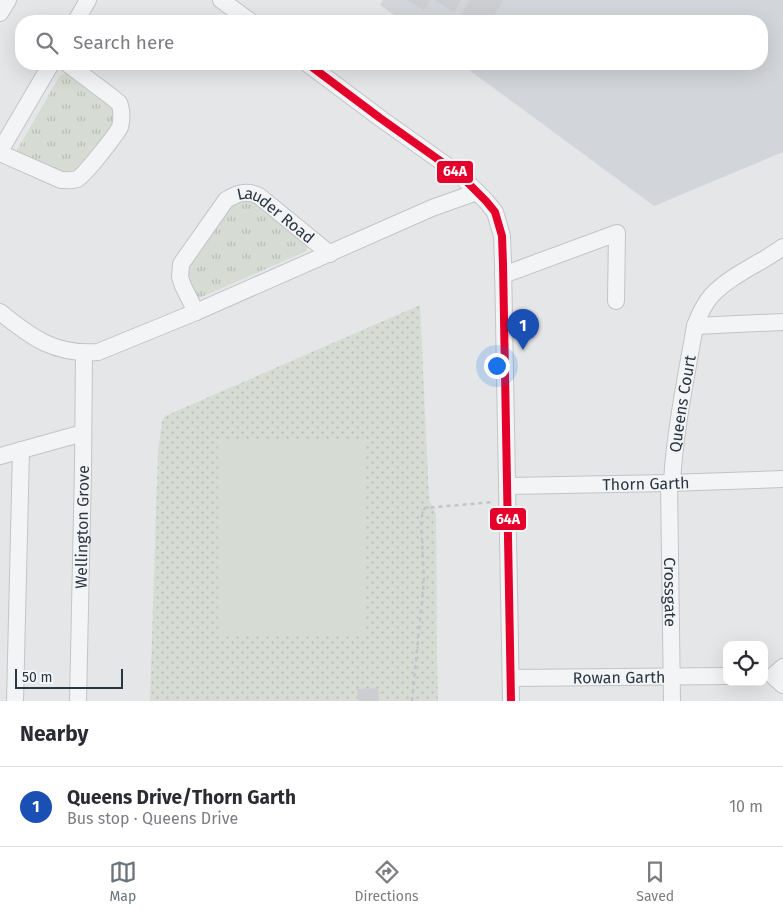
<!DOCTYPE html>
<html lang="en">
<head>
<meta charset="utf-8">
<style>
  body { margin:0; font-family:"Fira Sans",sans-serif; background:#f2f2f3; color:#2b2b33 }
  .controls { position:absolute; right:15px; bottom:15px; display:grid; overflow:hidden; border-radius:10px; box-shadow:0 5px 20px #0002 }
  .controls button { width:45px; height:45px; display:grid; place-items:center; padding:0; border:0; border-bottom:1px solid #e1e1e2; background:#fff; color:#2b2b33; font:25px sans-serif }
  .scale { position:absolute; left:15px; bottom:12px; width:108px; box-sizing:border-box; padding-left:5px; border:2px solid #2a3642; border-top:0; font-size:14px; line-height:18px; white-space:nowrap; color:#2a3642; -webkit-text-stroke:4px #f2f5f8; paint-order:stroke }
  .you { position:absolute; left:496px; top:365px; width:18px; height:18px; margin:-12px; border:4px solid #fff; border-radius:50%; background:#1a73e8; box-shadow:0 0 0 8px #1a73e833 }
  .badge { display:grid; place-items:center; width:32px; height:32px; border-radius:50%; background:#6b747c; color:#fff; font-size:16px; font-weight:700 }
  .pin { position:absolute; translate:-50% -41px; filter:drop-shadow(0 1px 2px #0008) }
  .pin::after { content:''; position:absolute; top:26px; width:18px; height:15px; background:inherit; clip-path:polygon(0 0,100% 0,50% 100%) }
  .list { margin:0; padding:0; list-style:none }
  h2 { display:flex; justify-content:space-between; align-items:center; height:65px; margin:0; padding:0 20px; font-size:21px }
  h2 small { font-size:16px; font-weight:400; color:#7c7c81 }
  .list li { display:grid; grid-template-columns:32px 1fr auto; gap:15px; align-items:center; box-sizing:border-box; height:80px; padding:0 20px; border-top:1px solid #e1e1e2 }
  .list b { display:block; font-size:19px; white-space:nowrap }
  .list p { margin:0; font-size:16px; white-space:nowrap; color:#7c7c81 }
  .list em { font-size:16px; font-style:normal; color:#7c7c81 }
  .icon { flex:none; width:28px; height:28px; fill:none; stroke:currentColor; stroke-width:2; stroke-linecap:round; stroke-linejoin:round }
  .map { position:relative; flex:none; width:783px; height:701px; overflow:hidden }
  .search { position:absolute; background:#fff; box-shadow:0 5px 20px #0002; left:15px; right:15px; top:15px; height:55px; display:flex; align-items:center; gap:12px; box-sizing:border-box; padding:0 18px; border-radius:20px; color:#7c7c81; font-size:19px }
  .sheet { height:145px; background:#fff }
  nav { display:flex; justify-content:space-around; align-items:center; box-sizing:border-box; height:70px; border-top:1px solid #e1e1e2; background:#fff; font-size:14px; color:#7c7c81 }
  nav a { display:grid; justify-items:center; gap:2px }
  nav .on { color:#6b747c }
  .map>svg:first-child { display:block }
</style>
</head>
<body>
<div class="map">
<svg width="783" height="701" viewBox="0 0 783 701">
  <defs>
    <pattern id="grass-tufts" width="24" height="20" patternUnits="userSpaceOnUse" patternTransform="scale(1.25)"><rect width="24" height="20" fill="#d6dcd4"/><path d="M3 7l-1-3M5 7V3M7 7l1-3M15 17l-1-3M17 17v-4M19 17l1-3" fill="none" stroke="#b8bdb7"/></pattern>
    <pattern id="park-dots" width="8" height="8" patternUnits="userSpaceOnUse" patternTransform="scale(1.25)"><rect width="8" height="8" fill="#d6dcd4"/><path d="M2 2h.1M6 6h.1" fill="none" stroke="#b8bdb7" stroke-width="1.8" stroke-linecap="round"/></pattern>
  </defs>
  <rect width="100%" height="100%" fill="#e4e6e8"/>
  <path fill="#d2d6db" d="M 383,0 L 783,0 L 783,152 L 654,206 L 461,64 L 762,64 L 762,21 L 402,21 L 380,5 Z"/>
  <path fill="url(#grass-tufts)" d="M 67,72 L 112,103 L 117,114 L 114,128 L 80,171 L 64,176 L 16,152 L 59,77 Z
    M 253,200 L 307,243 L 307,251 L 199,298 L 194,293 L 187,274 L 190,262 L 234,202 Z"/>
  <path fill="url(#park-dots)" d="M 420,305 L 429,500 L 436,513 L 437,656 L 438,701 L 150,701 L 158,451 L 162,422 L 165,416 Z"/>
  <path fill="#d6dcd4" d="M 218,441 L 366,441 L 366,636 L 218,636 Z"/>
  <path fill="#ccced1" d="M 407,0 L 430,0 L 424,10 Z
    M 434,0 L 461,0 L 454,12 Z
    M 470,0 L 503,0 L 491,21 L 467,21 L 460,17 Z
    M 378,688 L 379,701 L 358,701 L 357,689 Z"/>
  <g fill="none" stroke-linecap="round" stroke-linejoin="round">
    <g stroke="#c2c4c6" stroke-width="18">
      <g id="minor">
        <path d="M 221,0 L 250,21"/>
        <path d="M 0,13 L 8,0"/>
        <path d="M 76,21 L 88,0"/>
        <path d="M 308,64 L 380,118 L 460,175 L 486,201 L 495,212 L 502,236 L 503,264 L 511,701"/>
        <path d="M 0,151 L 51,64"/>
        <path d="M 0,153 L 61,180 C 66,180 72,181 77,179 C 84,176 116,135 120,127 C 122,120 122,109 119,103 C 117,101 115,100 113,98 L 68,64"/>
        <path d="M 503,275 L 617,233 L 616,301"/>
        <path d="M 0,312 C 32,338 55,355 98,352 L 196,312 L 432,208 L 477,192"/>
        <path id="s1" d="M 196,312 L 183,286 L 180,277 L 181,264 L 226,200 C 237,193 247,190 259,196 L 330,254"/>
        <path d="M 695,326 L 783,322"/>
        <path d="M 0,456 L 83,433"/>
        <path id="s2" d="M 672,482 C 675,430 686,378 695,326 C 699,315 704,304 712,295 C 732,274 760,264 783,247"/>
        <path id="s3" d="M 669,483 L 672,701"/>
        <path id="s4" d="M 508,486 L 669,483 L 783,479"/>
        <path d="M 783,667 L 773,676 L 783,685"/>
        <path id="s5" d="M 511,678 L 727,676"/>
        <path d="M 15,701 L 21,450"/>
        <path id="s6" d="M 78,701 L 83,468 L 84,353"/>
      </g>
    </g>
    <path stroke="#c2c5c8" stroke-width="2.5" stroke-dasharray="4 4" stroke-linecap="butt" d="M 412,701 L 424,580 L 421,524 C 421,517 422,513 425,508 L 493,502"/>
    <use href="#minor" stroke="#f3f4f6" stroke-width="16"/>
    <g stroke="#f2f5f8" stroke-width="11">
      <path id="bus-1" d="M 308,64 L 380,118 L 460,175 L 486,201 L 495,212 L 502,236 L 503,264 L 511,701"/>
    </g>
    <use href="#bus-1" stroke="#e4002b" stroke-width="8"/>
  </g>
  <g text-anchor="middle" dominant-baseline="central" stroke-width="4" stroke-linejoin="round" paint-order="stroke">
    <g font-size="16" fill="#2a3642" stroke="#f2f5f8">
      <text stroke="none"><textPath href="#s1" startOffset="188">Lauder Road</textPath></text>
      <text stroke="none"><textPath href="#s2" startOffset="79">Queens Court</textPath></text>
      <text stroke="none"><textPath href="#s4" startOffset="138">Thorn Garth</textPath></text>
      <text stroke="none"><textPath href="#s6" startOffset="174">Wellington Grove</textPath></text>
      <text stroke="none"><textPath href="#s3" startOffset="109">Crossgate</textPath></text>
      <text stroke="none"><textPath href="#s5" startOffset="108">Rowan Garth</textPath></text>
    </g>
  </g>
  <g stroke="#f2f5f8" stroke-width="2">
    <rect x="436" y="160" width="38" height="24" rx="5" fill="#e4002b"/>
    <rect x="489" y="507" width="38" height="24" rx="5" fill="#e4002b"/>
  </g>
  <g font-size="14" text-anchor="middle" font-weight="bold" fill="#fff">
    <text x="455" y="176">64A</text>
    <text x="508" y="524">64A</text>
  </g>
</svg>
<div class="controls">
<button><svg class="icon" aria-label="locate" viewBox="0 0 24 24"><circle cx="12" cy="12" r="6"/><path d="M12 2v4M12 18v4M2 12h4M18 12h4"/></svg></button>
</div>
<div class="scale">50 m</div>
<div class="you"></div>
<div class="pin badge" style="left:523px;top:350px;background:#1a4fb4">1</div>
<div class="search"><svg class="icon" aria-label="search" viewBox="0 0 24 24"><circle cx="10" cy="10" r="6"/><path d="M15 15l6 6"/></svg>Search here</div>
</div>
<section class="sheet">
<h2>Nearby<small></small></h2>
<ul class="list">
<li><span class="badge" style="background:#1a4fb4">1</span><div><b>Queens Drive/Thorn Garth</b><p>Bus stop · Queens Drive</p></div><em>10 m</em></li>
</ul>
</section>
<nav>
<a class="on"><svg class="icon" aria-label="map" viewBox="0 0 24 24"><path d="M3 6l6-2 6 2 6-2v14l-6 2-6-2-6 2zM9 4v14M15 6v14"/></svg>Map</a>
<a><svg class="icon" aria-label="directions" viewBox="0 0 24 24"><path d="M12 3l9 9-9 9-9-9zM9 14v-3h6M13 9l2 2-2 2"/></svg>Directions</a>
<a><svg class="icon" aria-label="saved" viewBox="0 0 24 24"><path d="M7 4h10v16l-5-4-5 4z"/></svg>Saved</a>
</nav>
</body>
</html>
